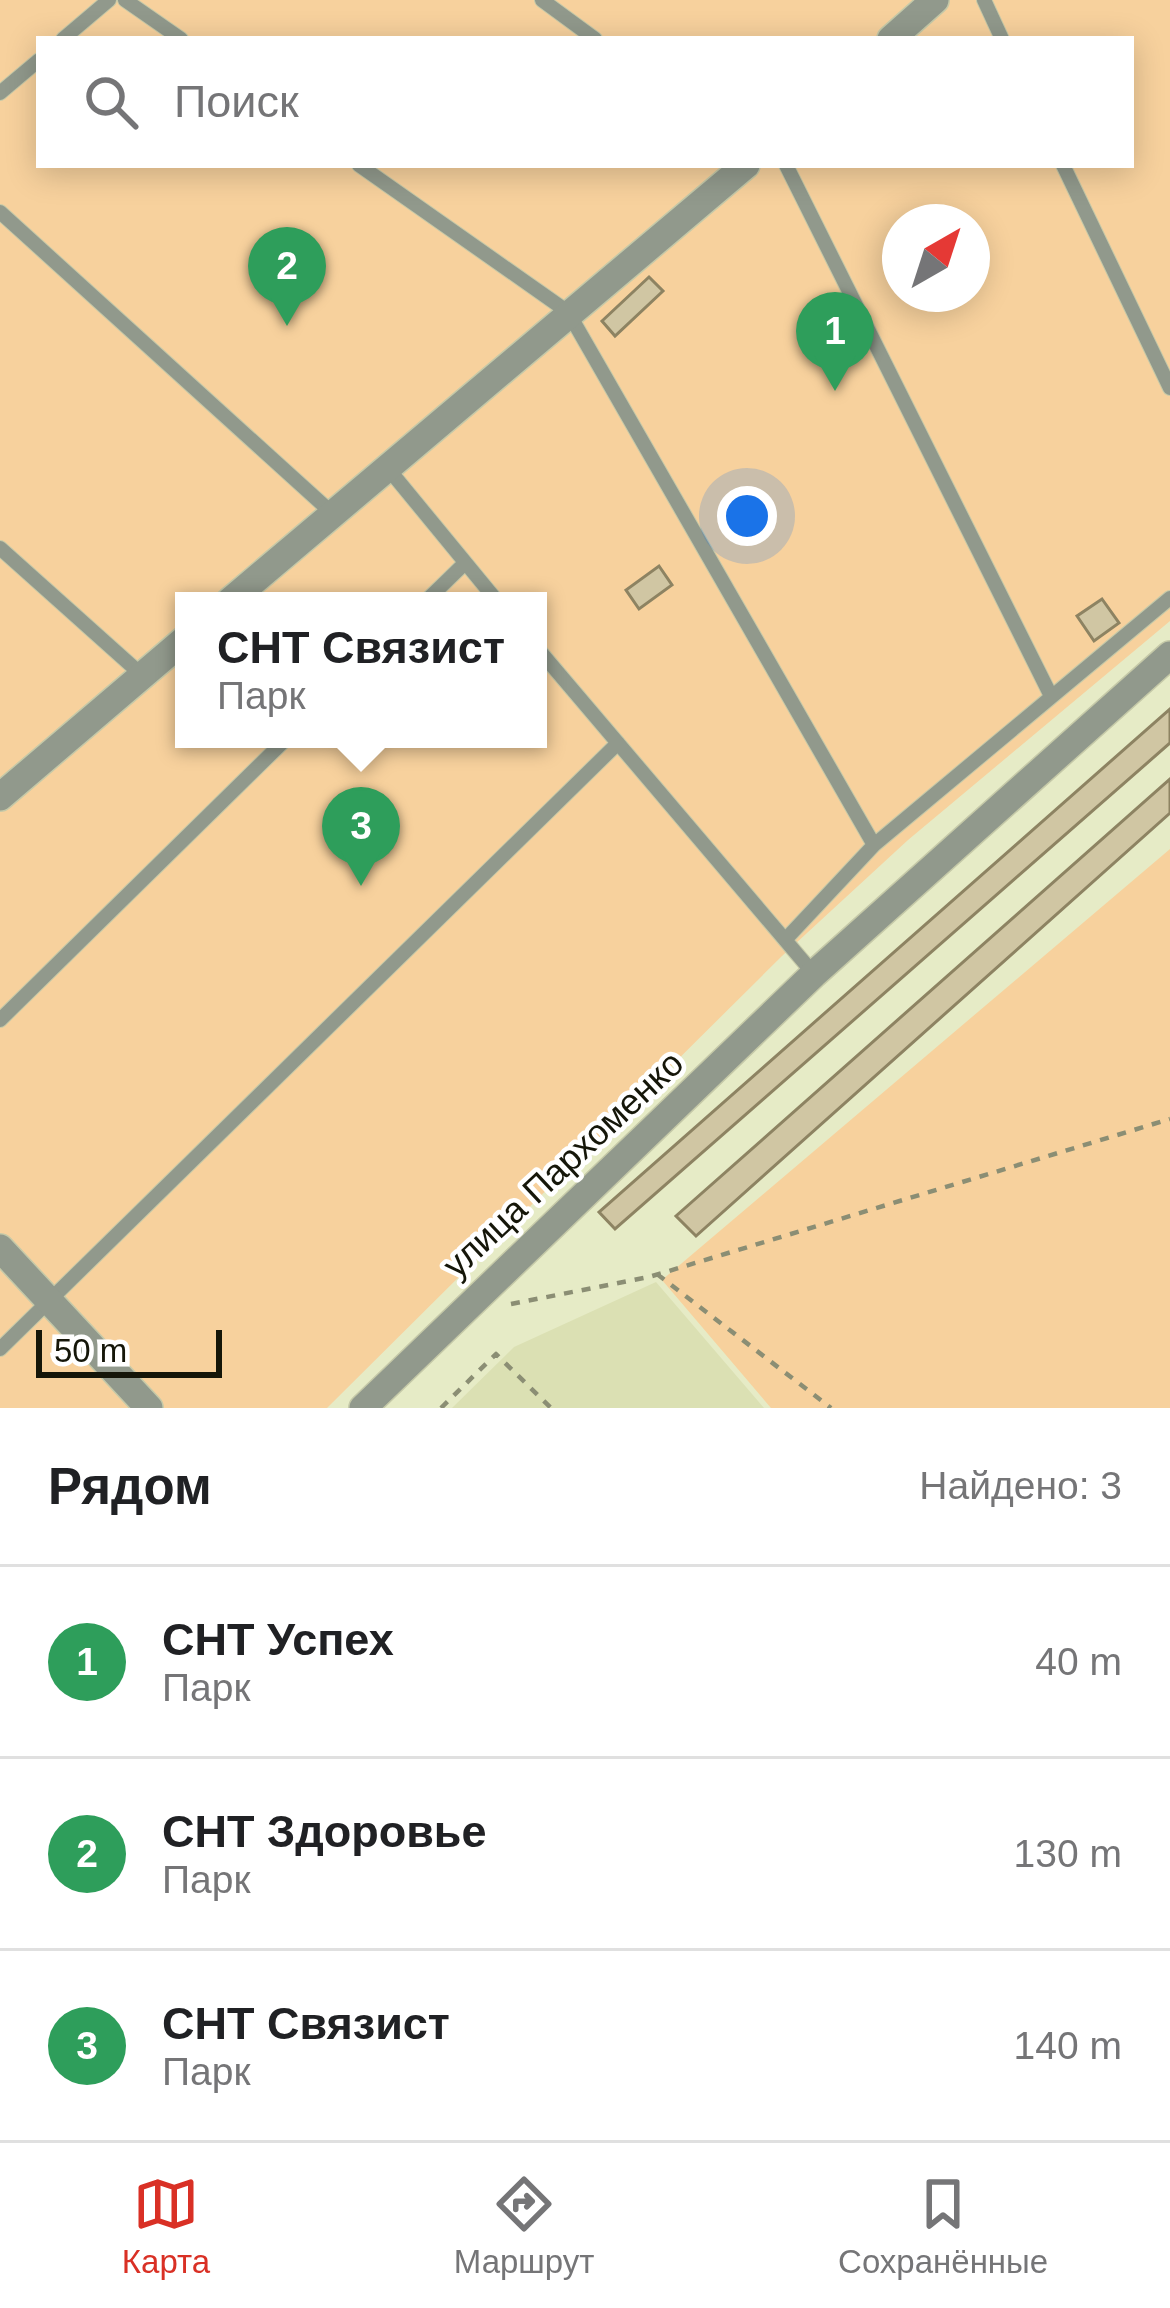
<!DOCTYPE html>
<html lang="ru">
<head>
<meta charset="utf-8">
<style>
  body { margin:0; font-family:Helvetica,sans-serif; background:#f6f6f6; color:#202124 }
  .compass { position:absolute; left:882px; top:204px; width:108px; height:108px; border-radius:50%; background:#fff; box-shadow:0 6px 30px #0003; rotate:39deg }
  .scale { position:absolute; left:36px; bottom:30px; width:186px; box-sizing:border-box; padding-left:12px; border:6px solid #151609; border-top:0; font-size:33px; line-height:42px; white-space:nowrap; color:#151609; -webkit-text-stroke:9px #fff; paint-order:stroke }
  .you { position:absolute; left:747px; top:516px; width:42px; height:42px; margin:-30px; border:9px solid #fff; border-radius:50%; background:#1a73e8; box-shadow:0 0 0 18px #1a73e833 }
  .badge { display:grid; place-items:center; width:78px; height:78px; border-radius:50%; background:#d93025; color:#fff; font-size:39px; font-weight:700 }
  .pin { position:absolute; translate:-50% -99px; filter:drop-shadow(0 3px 6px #0008) }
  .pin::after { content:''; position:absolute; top:63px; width:42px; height:36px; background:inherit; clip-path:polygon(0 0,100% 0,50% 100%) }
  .popup { position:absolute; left:175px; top:592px; width:372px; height:156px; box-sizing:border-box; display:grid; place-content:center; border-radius:0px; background:#fff; filter:drop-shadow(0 3px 9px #0005); font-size:39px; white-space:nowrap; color:#757577 }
  .popup b { font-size:45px; color:#202124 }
  .popup::after { content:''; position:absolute; left:50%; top:100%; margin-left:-24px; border:24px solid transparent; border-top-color:#fff }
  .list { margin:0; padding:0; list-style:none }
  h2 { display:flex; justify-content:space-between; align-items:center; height:156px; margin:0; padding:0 48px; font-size:51px }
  h2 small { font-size:39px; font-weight:400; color:#757577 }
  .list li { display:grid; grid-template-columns:78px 1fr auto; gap:36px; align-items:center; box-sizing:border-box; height:192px; padding:0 48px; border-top:3px solid #e0e0e0 }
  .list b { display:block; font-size:45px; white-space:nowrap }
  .list p { margin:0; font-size:39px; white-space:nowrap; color:#757577 }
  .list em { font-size:39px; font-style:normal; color:#757577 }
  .icon { flex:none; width:66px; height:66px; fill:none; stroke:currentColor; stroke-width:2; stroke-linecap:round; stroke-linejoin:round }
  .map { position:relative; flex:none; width:1170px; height:1408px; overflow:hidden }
  .search { position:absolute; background:#fff; box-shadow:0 6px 30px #0003; left:36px; right:36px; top:36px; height:132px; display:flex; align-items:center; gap:30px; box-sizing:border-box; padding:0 42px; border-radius:0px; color:#757577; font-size:45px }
  .sheet { height:732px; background:#fff }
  nav { display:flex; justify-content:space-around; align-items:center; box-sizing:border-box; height:168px; border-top:3px solid #e0e0e0; background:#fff; font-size:33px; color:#757577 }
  nav a { display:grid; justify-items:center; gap:6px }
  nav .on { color:#d93025 }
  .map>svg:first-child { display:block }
</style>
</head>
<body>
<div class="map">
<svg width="1170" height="1408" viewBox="0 0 1170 1408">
  <rect width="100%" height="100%" fill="#e6ebc6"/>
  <path fill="#dbe0b3" d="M 656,1282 L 764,1408 L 452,1408 L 514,1347 Z"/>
  <path fill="#f7d19d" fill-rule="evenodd" d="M 0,0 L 1170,0 L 1170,621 L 908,840 L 782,956 L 327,1408 L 0,1408 ZM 39,39 L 1131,39 L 1131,165 L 39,165 ZM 900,222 L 972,222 L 972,294 L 900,294 ZM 184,601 L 538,601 L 538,739 L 184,739 Z
    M 1170,849 L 1170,1408 L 771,1408 L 662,1280 Z"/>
  <path fill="#d0c6a3" stroke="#8d8362" stroke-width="3" d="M 649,277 L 663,291 L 615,336 L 602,321 Z
    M 659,566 L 672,585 L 639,609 L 626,590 Z
    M 1102,599 L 1119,623 L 1094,641 L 1077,616 Z
    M 1170,709 L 1170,743 L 615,1229 L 599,1212 Z
    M 1170,779 L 1170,813 L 696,1236 L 676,1216 Z"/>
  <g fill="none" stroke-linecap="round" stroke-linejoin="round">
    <g stroke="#c5c9a8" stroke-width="16">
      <path id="service" d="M 125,0 L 181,39
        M 542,0 L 595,39
        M 984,0 L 1002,39
        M 63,39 L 109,0
        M 0,93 L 39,60
        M 359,165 L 568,312 L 874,845
        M 786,165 L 1051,696
        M 1063,165 L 1170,388
        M 0,212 L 332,513
        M 386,466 L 497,601
        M 0,548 L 143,676
        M 426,601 L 465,563
        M 538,649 L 814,974
        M 785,940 L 874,845 L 1170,598
        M 0,1020 L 286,739
        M 0,1349 L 618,743"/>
    </g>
    <g stroke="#c5c9a8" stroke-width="30">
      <path id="minor" d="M 891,39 L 935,0
        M 230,601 L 746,165
        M 0,797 L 184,640
        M 0,1248 L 149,1408
        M 363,1408 L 814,974 L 1170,655"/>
    </g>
    <path stroke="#8b8e74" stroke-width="4.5" stroke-dasharray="9 9" stroke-linecap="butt" d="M 657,1274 L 831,1408
      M 511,1304 L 649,1277 L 1170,1119
      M 441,1408 L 496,1354 L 551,1408"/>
    <use href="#service" stroke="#91998c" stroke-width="14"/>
    <use href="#minor" stroke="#91998c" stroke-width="27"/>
  </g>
  <g text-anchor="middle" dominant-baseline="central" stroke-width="9" stroke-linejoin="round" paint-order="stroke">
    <g font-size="36" fill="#151609" stroke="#fff">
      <text transform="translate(563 1164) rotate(-43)">улица Пархоменко</text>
    </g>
  </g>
</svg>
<svg class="compass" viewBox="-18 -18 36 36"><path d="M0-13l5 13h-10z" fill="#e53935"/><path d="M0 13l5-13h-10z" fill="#757577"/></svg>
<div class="scale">50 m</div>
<div class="you"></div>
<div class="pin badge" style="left:835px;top:391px;background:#2e9e5b">1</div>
<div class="pin badge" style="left:287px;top:326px;background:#2e9e5b">2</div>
<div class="pin badge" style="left:361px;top:886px;background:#2e9e5b">3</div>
<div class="popup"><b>СНТ Связист</b>Парк</div>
<div class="search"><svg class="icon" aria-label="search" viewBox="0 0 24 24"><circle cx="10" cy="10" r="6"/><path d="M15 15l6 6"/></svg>Поиск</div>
</div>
<section class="sheet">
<h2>Рядом<small>Найдено: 3</small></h2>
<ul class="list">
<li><span class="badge" style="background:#2e9e5b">1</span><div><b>СНТ Успех</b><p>Парк</p></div><em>40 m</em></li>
<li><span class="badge" style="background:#2e9e5b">2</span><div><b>СНТ Здоровье</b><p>Парк</p></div><em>130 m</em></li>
<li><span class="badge" style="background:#2e9e5b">3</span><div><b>СНТ Связист</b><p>Парк</p></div><em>140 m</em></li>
</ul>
</section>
<nav>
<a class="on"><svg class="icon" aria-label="map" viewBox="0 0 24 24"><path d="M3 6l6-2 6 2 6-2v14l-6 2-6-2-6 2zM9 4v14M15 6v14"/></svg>Карта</a>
<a><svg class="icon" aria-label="directions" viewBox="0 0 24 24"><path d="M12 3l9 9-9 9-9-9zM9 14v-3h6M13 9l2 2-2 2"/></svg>Маршрут</a>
<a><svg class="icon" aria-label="saved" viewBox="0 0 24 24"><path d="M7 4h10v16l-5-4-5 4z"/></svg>Сохранённые</a>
</nav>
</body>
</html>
